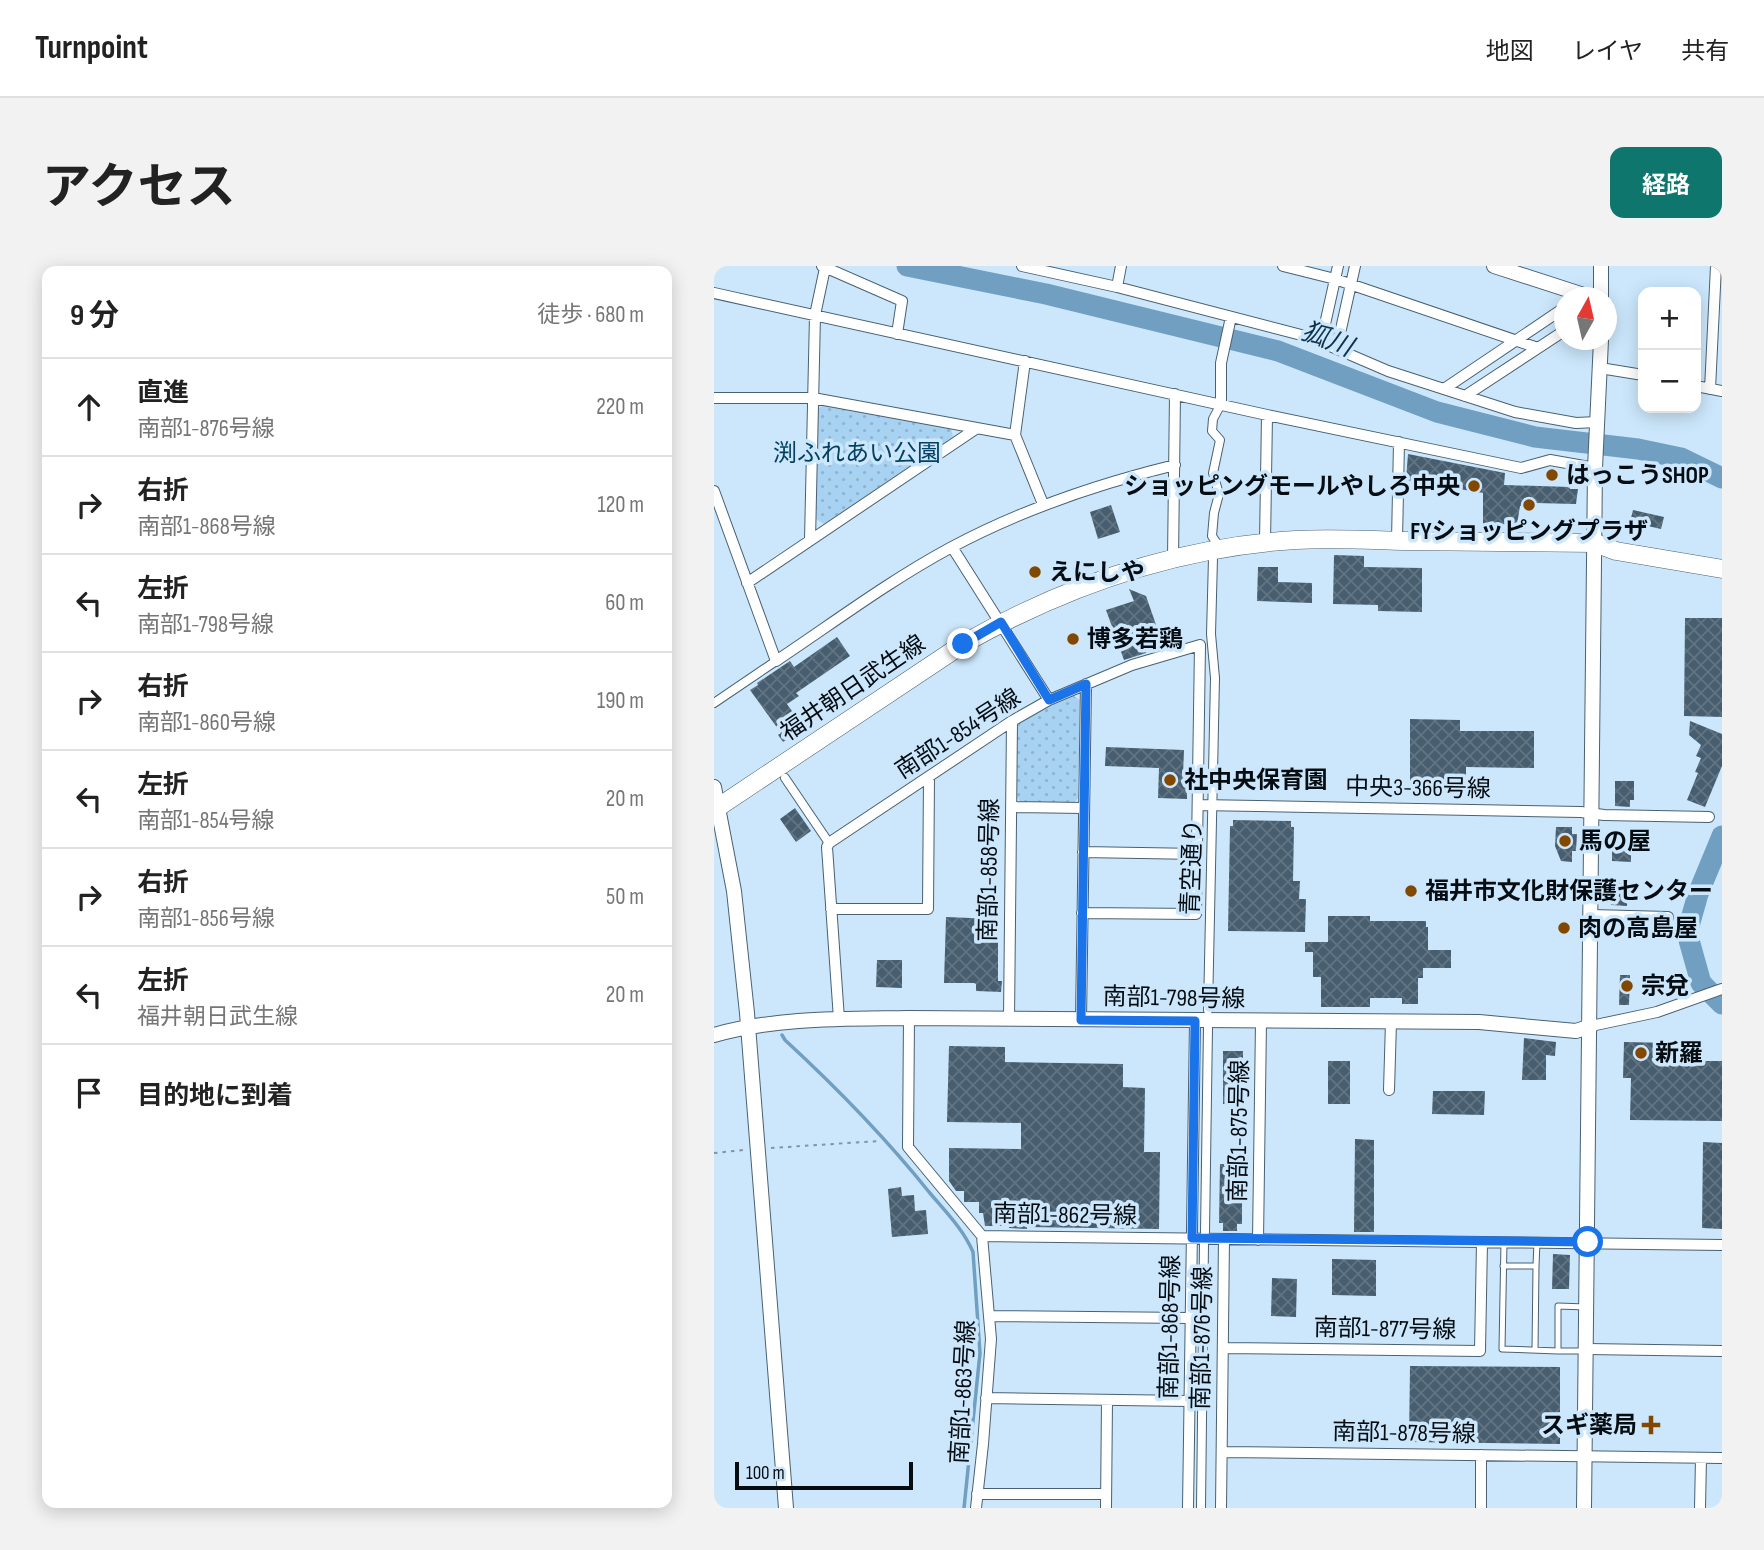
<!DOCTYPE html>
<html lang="ja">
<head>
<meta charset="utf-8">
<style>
  body { margin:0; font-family:"Sofia Sans Condensed","Noto Sans JP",sans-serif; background:#f2f2f2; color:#222 }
  .controls { position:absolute; right:21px; top:21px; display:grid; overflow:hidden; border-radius:14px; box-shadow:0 4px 18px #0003 }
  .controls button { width:63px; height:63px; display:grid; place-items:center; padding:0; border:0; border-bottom:2px solid #e0e0e0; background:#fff; color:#222; font:35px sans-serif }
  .compass { position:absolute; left:840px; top:21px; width:63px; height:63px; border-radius:50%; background:#fff; box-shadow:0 4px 18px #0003; rotate:8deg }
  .scale { position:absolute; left:21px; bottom:18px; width:178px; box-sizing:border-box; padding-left:7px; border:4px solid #050d13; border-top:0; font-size:19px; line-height:24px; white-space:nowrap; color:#050d13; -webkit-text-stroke:5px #cce7fc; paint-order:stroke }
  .stop { position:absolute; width:21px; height:21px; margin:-16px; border:5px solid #1a73e8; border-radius:50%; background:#fff }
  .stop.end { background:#1a73e8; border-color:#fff; box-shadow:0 2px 7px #0008 }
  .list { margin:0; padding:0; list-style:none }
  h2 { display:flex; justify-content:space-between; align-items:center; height:91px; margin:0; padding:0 28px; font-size:30px }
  h2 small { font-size:23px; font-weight:400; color:#767676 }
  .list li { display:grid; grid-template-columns:46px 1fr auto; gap:21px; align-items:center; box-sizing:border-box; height:98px; padding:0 28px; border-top:2px solid #e0e0e0 }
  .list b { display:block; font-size:26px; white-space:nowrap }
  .list p { margin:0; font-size:23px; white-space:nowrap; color:#767676 }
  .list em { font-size:23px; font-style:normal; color:#767676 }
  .icon { flex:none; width:38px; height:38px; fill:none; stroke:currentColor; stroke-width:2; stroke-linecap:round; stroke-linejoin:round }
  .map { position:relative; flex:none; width:1008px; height:1242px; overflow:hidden; border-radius:14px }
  header { display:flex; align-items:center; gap:42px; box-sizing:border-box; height:98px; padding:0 35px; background:#fff; border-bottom:2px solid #e0e0e0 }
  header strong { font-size:33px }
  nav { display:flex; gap:38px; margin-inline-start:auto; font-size:24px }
  .intro { display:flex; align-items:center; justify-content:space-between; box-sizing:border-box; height:168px; padding:0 42px }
  h1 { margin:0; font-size:49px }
  .button { padding:18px 32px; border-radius:14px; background:#0f766e; color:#fff; font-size:24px; font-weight:700 }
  main { display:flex; gap:42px; padding:0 42px }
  aside { flex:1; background:#fff; border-radius:14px; box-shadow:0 4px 18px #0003 }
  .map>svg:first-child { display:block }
</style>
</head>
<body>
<header>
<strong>Turnpoint</strong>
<nav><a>地図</a><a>レイヤ</a><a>共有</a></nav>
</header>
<div class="intro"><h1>アクセス</h1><a class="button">経路</a></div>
<main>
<aside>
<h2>9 分<small>徒歩 · 680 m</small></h2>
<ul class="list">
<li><svg class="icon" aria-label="ahead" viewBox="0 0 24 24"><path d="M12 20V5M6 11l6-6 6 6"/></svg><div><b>直進</b><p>南部1-876号線</p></div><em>220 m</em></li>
<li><svg class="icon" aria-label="right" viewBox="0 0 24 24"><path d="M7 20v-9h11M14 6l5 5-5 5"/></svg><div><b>右折</b><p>南部1-868号線</p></div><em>120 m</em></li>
<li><svg class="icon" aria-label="left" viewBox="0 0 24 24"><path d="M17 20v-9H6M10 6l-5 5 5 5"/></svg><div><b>左折</b><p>南部1-798号線</p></div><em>60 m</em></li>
<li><svg class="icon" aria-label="right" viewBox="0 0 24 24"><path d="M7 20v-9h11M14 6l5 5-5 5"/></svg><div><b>右折</b><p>南部1-860号線</p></div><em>190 m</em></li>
<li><svg class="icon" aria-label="left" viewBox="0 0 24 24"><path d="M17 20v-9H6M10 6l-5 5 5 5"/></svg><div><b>左折</b><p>南部1-854号線</p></div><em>20 m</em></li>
<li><svg class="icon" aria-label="right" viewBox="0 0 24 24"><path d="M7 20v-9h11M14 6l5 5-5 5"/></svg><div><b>右折</b><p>南部1-856号線</p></div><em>50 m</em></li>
<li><svg class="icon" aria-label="left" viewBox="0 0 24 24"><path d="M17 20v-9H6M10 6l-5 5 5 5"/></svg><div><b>左折</b><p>福井朝日武生線</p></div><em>20 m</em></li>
<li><svg class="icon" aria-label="arrive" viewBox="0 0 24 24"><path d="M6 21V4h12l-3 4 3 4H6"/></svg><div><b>目的地に到着</b></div></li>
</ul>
</aside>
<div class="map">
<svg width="1008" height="1242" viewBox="0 0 1008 1242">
  <defs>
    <pattern id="grass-dots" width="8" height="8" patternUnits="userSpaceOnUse" patternTransform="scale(1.75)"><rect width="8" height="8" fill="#a8d2f1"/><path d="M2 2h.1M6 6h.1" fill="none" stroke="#8fb3ce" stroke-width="1.8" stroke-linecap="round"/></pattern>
    <pattern id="building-cross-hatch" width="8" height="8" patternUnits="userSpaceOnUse" patternTransform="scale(1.75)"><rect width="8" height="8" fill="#475e70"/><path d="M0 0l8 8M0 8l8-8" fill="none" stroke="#627482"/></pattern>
  </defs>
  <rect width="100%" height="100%" fill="#cce7fc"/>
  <path fill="url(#grass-dots)" d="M 109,139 L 237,162 L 239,171 L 110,258 L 102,253 L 104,143 Z
    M 358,429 L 366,434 L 364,532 L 360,537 L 306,536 L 302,530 L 303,462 L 305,457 Z"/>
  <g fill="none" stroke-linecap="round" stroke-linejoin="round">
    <path stroke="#709fc1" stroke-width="3.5" d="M 68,769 L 71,774 C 123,822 171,871 215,926 C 231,945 249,963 259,986 L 266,1087 L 250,1242"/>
    <path stroke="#709fc1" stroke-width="21" d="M 193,0 L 332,28 L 564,85 L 723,146 L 821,171 L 924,183 L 967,192 L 1008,212
      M 1008,570 L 984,628 L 973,667 L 987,717 L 1008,738"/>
  </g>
  <path fill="url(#building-cross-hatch)" d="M 694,188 L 791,207 L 790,219 L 856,221 L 856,223 L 864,223 L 862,238 L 821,237 L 820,240 L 806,240 L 803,259 L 769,258 L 769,227 L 692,214 Z
    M 397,239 L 406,266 L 384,273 L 376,246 Z
    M 919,244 L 950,251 L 947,263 L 916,256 Z
    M 620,289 L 650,290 L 650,301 L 708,302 L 708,346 L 664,345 L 664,339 L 619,338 Z
    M 544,301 L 564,301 L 564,316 L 598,317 L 598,337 L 543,335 Z
    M 415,323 L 432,330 L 448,376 L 430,382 L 432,387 L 410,394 L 392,344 L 420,335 Z
    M 971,352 L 1008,352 L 1008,451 L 970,450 Z
    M 123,371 L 136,390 L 82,427 L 85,430 L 73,438 L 85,455 L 91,450 L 90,462 L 69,476 L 64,469 L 67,467 L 36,424 L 44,419 L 43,417 L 76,395 L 80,401 Z
    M 696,453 L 746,454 L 746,465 L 820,465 L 820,502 L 752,501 L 752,525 L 696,525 Z
    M 976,455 L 1008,468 L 1008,500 L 991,541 L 973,534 L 984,507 L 981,506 L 987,492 L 982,490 L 987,479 L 975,469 Z
    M 392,481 L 470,484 L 469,509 L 473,510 L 473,533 L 444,532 L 445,502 L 391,500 Z
    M 901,515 L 920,515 L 920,534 L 916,534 L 916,541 L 901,540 Z
    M 81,542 L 97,565 L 82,576 L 66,553 Z
    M 519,554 L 577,555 L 577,561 L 580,561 L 579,615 L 586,615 L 585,633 L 592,633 L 591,666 L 514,665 L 516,560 L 519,560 Z
    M 842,561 L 858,561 L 858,568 L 863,568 L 862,585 L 858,585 L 858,596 L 847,595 L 841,580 Z
    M 898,578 L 917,579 L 917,596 L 898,595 Z
    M 898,617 L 914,618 L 913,640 L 897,639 Z
    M 614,650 L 656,650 L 656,655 L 712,655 L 712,661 L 714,661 L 714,684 L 737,684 L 737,702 L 709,702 L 709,712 L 704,712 L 704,738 L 688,738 L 688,732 L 656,732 L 656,741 L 607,741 L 607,711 L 599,711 L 599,686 L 591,686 L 591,676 L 614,676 Z
    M 232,651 L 281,653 L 281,662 L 284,662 L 284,715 L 288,715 L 287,726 L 262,725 L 262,718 L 260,717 L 230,717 Z
    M 163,694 L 188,694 L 188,722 L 162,721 Z
    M 906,709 L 916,709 L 915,739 L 905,739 Z
    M 810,772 L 842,776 L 841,790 L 832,789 L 832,814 L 808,814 Z
    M 910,776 L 958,777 L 958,780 L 963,780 L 962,795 L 1008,795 L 1008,855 L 916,854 L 917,812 L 909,812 Z
    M 235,780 L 291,781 L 291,796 L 409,798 L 409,821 L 431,822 L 430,886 L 446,886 L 445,963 L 313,961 L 313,963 L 295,962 L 295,960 L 271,960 L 269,947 L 265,947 L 265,936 L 250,936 L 250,925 L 242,925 L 235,915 L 235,882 L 307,883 L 307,857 L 233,856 Z
    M 509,785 L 529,785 L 529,838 L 509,838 Z
    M 614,795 L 636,795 L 636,838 L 614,838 Z
    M 719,825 L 771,825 L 770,849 L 718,848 Z
    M 641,873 L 660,874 L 660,966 L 640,966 Z
    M 989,876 L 1008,877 L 1008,963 L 988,962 Z
    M 506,898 L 528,898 L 528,958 L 523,958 L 523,965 L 509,965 L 509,957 L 505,957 Z
    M 187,921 L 188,930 L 200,929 L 201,945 L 212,944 L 214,968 L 178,971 L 174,923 Z
    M 839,988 L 856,989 L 855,1023 L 838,1023 Z
    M 618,993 L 662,994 L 662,1030 L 618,1029 Z
    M 558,1012 L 583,1013 L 582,1051 L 557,1050 Z
    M 696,1100 L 846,1101 L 846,1178 L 695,1176 Z"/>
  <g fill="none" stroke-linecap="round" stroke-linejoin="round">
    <g stroke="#496172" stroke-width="7">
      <path id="service" d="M 790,976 L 788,1083 L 844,1085 L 844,1040 L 872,1041
        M 789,1000 L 822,1000 L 821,1084
        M 822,1000 L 823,976
        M 844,1085 L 872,1085"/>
    </g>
    <g stroke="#496172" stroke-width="10">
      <path id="pedestrian" d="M 502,276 L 498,270 L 500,247 L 505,228 L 499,207 L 506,174 L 498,165 L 499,153 L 507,138
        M 0,437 L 62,395
        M 71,512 L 115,577
        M 494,744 L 501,412 L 497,368 L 499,292
        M 491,966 L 494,761
        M 487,1242 L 490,977"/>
    </g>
    <g stroke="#496172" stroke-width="12">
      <path id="minor" d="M 108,0 L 188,35 L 183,68
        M 308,0 L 403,21 L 595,71 L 674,105 L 801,146 L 862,157 L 883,156
        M 569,0 L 621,13 L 824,82
        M 403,21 L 407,0
        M 0,27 L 553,149 L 807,202 L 836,194 L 881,202
        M 607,76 L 624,0
        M 623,81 L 641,0
        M 311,95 L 301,169 L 329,238
        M 886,102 L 929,109
        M 982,120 L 1008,125
        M 730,123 L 850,42
        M 996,123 L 1002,0
        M 751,130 L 850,65
        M 0,132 L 99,132 L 301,169
        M 507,138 L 507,97 L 517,51
        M 0,225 L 62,395 C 119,357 175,315 236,282 C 307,244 383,218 461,199
        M 96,274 L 101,49 L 111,2
        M 683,275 L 685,176
        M 551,277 L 553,149
        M 238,281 L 335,434
        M 459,293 L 461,128
        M 33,317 L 263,162
        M 485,539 L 867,546 L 890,549 L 995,551
        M 297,541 L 369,542
        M 369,586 L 484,588
        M 117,643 L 214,643 L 215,511
        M 878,649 L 954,651
        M 195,752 L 194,881 L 268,970 L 1008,979
        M 125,753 L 113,581 L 115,577 L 298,455 L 335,434 L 418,399 L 486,379 L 482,648 L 368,647
        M 295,753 L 298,455
        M 367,754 L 372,418
        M 877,760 L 943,746 L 1008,723
        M 675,824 L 677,756
        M 544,974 L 547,756
        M 276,1050 L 476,1052
        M 509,1082 L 766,1085 L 768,976
        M 873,1083 L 1008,1085
        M 272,1132 L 475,1135
        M 508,1186 L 1008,1192
        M 263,1228 L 392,1228
        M 262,1242 L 269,1178 L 277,1073 L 268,970
        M 392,1242 L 393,1134
        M 474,1242 L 481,755
        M 507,1242 L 510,973
        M 767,1242 L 767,1189
        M 986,1242 L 987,1192"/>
    </g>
    <g stroke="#496172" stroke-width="16">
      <path id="tertiary" d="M 780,0 L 879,32
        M 887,32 L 887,0
        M 0,521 L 20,625 L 33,747 L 72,1242
        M 0,769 C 64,751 130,753 195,752 L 765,756 L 862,765 L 877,760
        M 870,1242 L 881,202 L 887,74"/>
    </g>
    <g stroke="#496172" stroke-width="19">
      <path id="primary" d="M 0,544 L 249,378 C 351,320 464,281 582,274 C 617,272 653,274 689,275 C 753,276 817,276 881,277 L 902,285 L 1008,303"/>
    </g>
    <path stroke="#8094a3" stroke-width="2" stroke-dasharray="3.5 5" stroke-linecap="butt" d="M 57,882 L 165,875
      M 0,887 L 30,884"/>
    <use href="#service" stroke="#fff" stroke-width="5"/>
    <use href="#pedestrian" stroke="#fff" stroke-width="8"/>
    <use href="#minor" stroke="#fff" stroke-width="10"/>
    <use href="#tertiary" stroke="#fff" stroke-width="14"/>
    <use href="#primary" stroke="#fff" stroke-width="18"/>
  </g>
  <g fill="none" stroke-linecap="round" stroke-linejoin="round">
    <path stroke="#1a73e8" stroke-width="9" d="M 249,378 L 287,356 L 335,434 L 372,418 L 367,754 L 481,755 L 478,972 L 874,976"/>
  </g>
  <g fill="#834800" stroke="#cce7fc" stroke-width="2.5">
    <circle cx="838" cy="209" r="7"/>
    <circle cx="760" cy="220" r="7"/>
    <circle cx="815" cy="239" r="7"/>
    <circle cx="321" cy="306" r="7"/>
    <circle cx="359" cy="373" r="7"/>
    <circle cx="456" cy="514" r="7"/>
    <circle cx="851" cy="575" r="7"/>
    <circle cx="697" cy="625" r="7"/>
    <circle cx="850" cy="662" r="7"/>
    <circle cx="913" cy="720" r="7"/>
    <circle cx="927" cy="787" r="7"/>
    <path d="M933.5 1148.5h7v7h7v7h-7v7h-7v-7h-7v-7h7z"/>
  </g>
  <g text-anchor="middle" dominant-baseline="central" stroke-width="7" stroke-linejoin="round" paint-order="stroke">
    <g font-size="24" fill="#034061" stroke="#cce7fc">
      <text x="143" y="187">渕ふれあい公園</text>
    </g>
    <g font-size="24" font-weight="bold" fill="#050d13" stroke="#cce7fc" text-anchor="start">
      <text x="852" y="209">はっこうSHOP</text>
      <text x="746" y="220" text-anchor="end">ショッピングモールやしろ中央</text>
      <text x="815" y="265" text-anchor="middle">FYショッピングプラザ</text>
      <text x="335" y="306">えにしや</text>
      <text x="373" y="373">博多若鶏</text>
      <text x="470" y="514">社中央保育園</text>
      <text x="865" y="575">馬の屋</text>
      <text x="711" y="625">福井市文化財保護センター</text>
      <text x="864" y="662">肉の高島屋</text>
      <text x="927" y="720">宗兌</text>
      <text x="941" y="787">新羅</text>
      <text x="923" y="1159" text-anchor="end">スギ薬局</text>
    </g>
    <g font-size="24" fill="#050d13" stroke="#cce7fc">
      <text transform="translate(139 422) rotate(-34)">福井朝日武生線</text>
      <text transform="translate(244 468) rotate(-33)">南部1-854号線</text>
      <text transform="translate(704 522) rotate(1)">中央3-366号線</text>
      <text transform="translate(478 601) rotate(-88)">青空通り</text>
      <text transform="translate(275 604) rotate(-89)">南部1-858号線</text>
      <text transform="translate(460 732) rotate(1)">南部1-798号線</text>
      <text transform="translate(525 865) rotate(-89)">南部1-875号線</text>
      <text transform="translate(351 949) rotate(1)">南部1-862号線</text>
      <text transform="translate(456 1061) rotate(-89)">南部1-868号線</text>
      <text transform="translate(671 1063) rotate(1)">南部1-877号線</text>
      <text transform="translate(488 1072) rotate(-89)">南部1-876号線</text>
      <text transform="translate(249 1126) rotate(-87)">南部1-863号線</text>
      <text transform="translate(690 1167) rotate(1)">南部1-878号線</text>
    </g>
    <g font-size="26" font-style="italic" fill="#0d334c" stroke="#cce7fc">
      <text transform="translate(613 74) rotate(21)">狐川</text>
    </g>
  </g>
</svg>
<div class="controls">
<button>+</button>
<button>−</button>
</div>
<svg class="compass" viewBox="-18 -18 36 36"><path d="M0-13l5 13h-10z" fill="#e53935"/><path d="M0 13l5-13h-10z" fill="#767676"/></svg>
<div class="scale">100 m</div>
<div class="stop" style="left:874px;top:976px"></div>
<div class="stop end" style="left:249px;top:378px"></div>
</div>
</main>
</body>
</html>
